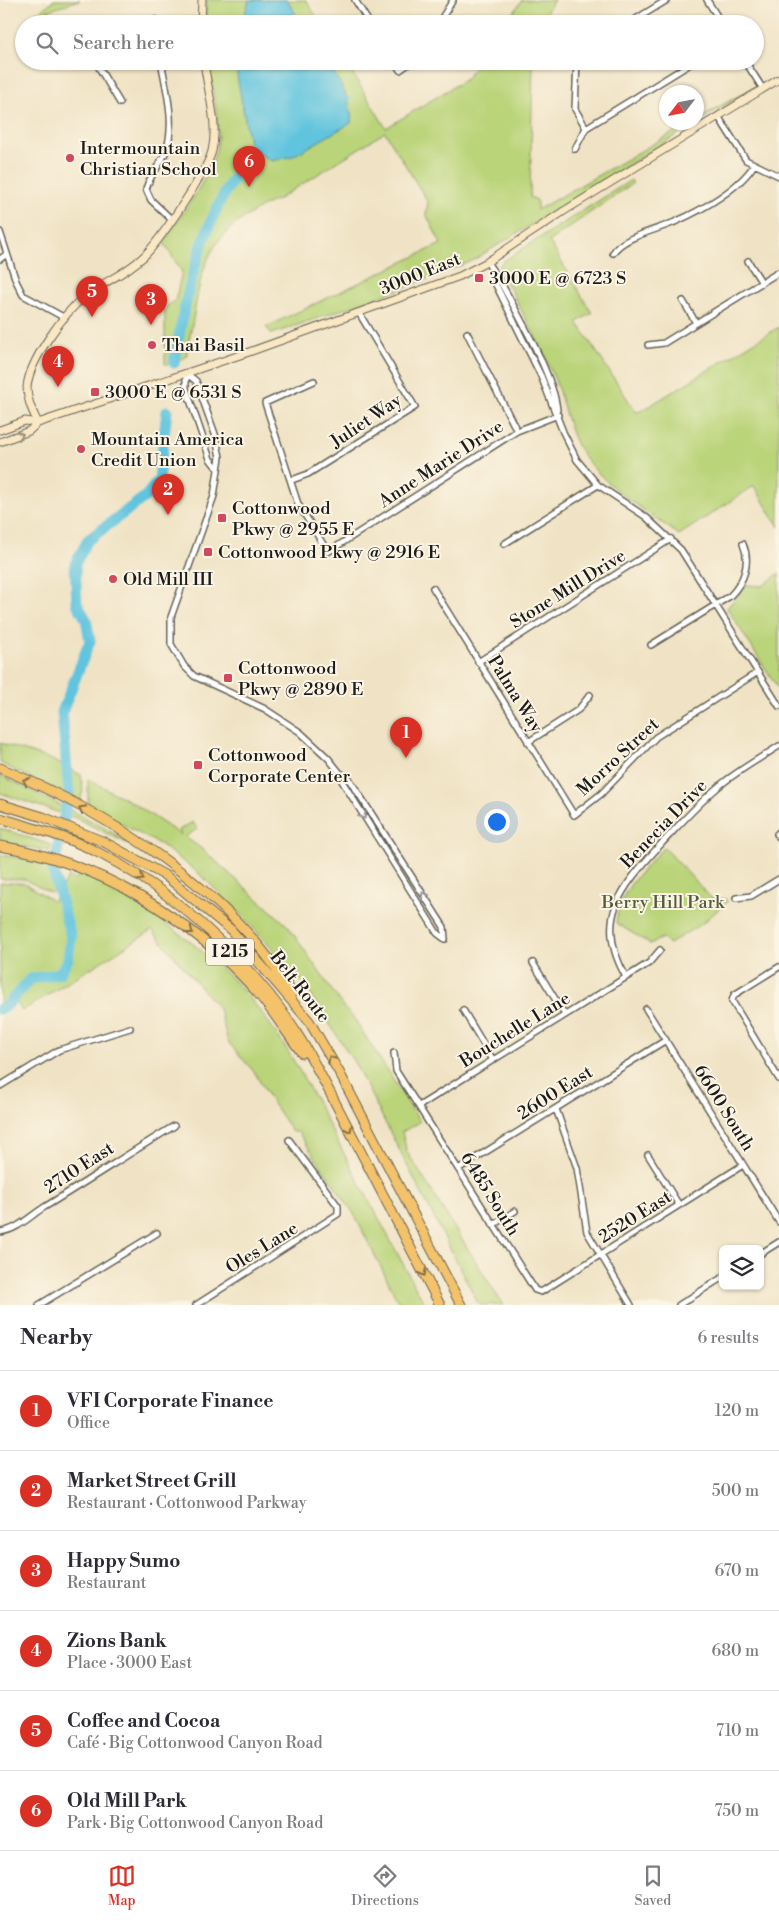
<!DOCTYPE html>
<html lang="en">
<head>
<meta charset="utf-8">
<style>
  body { margin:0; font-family:"Libre Bodoni",serif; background:#f2f2f3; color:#2b2b33 }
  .controls { position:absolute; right:15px; bottom:15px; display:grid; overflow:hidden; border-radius:8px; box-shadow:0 1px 4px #0004 }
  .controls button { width:45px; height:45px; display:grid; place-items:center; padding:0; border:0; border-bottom:1px solid #e1e1e2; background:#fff; color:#2b2b33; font:25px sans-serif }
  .compass { position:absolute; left:659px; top:85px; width:45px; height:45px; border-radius:50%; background:#fff; box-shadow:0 1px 4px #0004; rotate:238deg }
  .you { position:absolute; left:496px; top:821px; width:18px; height:18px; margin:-12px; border:4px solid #fff; border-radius:50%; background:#1a73e8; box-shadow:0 0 0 8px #1a73e833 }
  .badge { display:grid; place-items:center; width:32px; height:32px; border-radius:50%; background:#d93025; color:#fff; font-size:16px; font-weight:700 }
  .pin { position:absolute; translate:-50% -41px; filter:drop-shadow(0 1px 2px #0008) }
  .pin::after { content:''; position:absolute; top:26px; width:18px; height:15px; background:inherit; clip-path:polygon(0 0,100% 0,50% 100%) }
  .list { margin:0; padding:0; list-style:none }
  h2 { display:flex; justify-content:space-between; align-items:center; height:65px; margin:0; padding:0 20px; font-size:21px }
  h2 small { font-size:16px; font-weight:400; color:#7c7c81 }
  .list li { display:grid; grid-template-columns:32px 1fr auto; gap:15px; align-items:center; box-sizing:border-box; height:80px; padding:0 20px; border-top:1px solid #e1e1e2 }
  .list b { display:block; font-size:19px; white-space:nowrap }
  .list p { margin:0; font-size:16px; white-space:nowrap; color:#7c7c81 }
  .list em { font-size:16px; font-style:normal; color:#7c7c81 }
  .icon { flex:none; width:28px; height:28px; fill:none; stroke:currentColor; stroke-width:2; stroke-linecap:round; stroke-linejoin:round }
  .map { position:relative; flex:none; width:779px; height:1305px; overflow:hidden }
  .search { position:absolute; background:#fff; box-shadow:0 1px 4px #0004; left:15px; right:15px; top:15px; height:55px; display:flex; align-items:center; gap:12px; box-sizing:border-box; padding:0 18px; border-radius:28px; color:#7c7c81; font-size:19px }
  .sheet { height:545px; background:#fff }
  nav { display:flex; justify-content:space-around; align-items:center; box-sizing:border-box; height:70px; border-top:1px solid #e1e1e2; background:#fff; font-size:14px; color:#7c7c81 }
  nav a { display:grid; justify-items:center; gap:2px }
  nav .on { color:#d93025 }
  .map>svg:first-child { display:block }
</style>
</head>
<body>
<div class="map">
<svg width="779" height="1305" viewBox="0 0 779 1305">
  <rect width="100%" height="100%" fill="#fcf5e5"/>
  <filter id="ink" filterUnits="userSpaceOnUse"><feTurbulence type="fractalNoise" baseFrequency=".02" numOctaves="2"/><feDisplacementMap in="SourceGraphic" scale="10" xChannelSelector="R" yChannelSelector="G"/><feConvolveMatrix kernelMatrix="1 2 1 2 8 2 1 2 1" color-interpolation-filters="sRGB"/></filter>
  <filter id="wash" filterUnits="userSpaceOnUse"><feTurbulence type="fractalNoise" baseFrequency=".0096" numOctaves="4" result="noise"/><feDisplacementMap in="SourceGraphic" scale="20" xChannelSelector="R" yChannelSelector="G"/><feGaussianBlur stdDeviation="1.12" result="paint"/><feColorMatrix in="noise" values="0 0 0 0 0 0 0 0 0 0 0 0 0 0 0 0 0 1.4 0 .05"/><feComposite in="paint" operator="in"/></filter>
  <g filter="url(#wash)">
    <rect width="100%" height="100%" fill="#f0e3c5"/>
    <path fill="#bad479" stroke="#6b784a" d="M 54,0 L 80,0 L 35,15 Z
      M 206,0 L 306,0 L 321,24 L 206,24 Z
      M 522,0 L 554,0 L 539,24 L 505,24 Z
      M 209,61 L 345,61 L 386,128 L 466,79 L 479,61 L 533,61 L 530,197 L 537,200 L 537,210 L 690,123 L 696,122 L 697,119 L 753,88 L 472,261 L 404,288 L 272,334 L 266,327 L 441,244 L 426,214 L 428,202 L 385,132 L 277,200 C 266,203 257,210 247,216 C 194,249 201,294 187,348 L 187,355 C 181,360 175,366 165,364 L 165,313 L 167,306 L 175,301 L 182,272 L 164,243 C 182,210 221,168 218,130 C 217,107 210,84 209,61 Z
      M 631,180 L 633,183 L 549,241 L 592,313 L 577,322 L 636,412 L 641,411 L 779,327 L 779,527 L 754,486 L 679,535 C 647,511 609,490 585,458 C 568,436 565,405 555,380 C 539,341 518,305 499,267 L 502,262 Z
      M 779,573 L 779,690 L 727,608 L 747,585 L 763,586 Z
      M 0,743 L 50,759 L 81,775 L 83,790 L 80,802 L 0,763 Z
      M 0,775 L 96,823 L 148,854 L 78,819 L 0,793 Z
      M 88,779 L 133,803 L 181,835 L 179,830 L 193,822 L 197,829 L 185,837 L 202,849 L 288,926 L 344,1008 L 353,1017 L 420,1122 L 402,1132 L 407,1152 L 503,1305 L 479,1305 L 354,1062 L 304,984 L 235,908 L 196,871 L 161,845 L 88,806 Z
      M 0,828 L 51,845 L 49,851 L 0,842 Z
      M 664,847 L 711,898 L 726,899 L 727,902 L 704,922 L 669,944 L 662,938 L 650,944 L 616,923 C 619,890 643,870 664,847 Z
      M 0,855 L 51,863 L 56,885 L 51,893 L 24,879 L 0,879 Z
      M 81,873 C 141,904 203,944 248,996 C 287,1042 313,1095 341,1148 C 369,1200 397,1253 425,1305 L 400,1305 L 354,1214 L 298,1132 L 292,1132 L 268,1096 L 255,1073 L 228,1042 L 219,1009 L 152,930 L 22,1011 L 14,998 L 0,1009 L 0,883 L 24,883 L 53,901 L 69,876 L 75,880 Z"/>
    <path fill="#60c4de" stroke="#3e707d" d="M 249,0 L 287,0 L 302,24 L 242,24 Z
      M 237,61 L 326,61 C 337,78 354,102 351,123 L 293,156 L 272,161 L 250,148 L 237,75 Z"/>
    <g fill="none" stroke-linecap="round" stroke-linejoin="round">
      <path stroke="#60c4de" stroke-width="2" d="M 345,102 L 351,98"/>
      <path stroke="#60c4de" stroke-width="11" d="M 174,363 C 185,300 198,235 233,179
        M 0,1009 L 8,1004 L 30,979 L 60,973 L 68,959 L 71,937 L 53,871 L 69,793 L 62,712 L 90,641 L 86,619 L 77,604 L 75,564 L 88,540 L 146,496 L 159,479 L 167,411"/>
    </g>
  </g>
  <g filter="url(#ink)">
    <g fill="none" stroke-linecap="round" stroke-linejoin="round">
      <g stroke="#666257" stroke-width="8">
        <path id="street" d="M 355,0 L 370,24
          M 707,0 L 722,24
          M 145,24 L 155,20 L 156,24
          M 438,24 L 453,0
          M 628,24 L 667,0
          M 95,61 L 120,103
          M 161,61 C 166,89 176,123 166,151 C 161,164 150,175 146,189 L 151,200 L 171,219
          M 394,61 L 400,70 L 413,61
          M 577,61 L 575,109 L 586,128
          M 745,61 L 763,89
          M 718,116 L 746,160 L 779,176
          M 575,149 L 586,128 L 695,61
          M 0,232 L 16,281 L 23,295 L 65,318
          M 613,253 C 623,236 659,230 677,221 C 702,210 740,188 754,165
          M 0,259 L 7,254
          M 748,261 L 762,283
          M 487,262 C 491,269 496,274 500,281 C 517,313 554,376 557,410
          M 492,271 L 494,281 L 541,376 L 563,432 L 577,460 L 598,485 L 646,517 L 681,550 L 779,706
          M 683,301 L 696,323
          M 467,333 L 517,431
          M 648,345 L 664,343 L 779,272
          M 186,373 L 196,381 L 215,434 L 220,457 L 214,496 L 171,617 L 171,644 L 184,666 L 194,676 L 265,709 L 300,732 L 328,758 L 340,773 L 342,781 L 437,933 L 445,939
          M 186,373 L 186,388 L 210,459 L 218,469
          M 314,381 L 265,403 L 298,504 L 328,552 L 517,431 L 558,415
          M 292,480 L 308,474 L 415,407 L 359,313
          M 504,544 L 598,485
          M 433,588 L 574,815 L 601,794 L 656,737 L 758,672
          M 651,645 L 730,596 C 744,582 751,563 743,544
          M 478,662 L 671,539
          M 528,742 L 578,710 L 590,695
          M 340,773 L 348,777 L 444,927 L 445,939
          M 779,832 L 777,834 L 779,837
          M 736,898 L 751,896 L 779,879
          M 533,963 L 565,1015
          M 779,967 L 734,995 L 732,1001 L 779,1079
          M 626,977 C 592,918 623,886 662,843 C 680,824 698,804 718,787 C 737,771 759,759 779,746
          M 646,1009 L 779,1222
          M 463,1010 L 493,1060
          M 394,1053 L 396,1071 L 535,1290 L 541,1292 L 743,1165
          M 0,1086 L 59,1050 L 130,1028
          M 419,1106 L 649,963 L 660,950
          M 556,1109 L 577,1168 L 587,1232 L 631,1305
          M 648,1155 L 679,1205
          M 458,1169 L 666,1040
          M 493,1225 L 515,1211
          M 0,1232 C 17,1230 29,1217 43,1208 C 87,1181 130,1153 174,1126
          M 760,1254 L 779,1242
          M 39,1305 L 157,1233
          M 196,1305 L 338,1214 L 338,1206 L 289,1140
          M 679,1305 L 723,1277"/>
      </g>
      <g stroke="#666257" stroke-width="9">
        <path id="secondary" d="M 201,24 L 202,0
          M 38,423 C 33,412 27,401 27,387 C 29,361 64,313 85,296 C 103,282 125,274 142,258 C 158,244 207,171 212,151 C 219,123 207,90 204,61
          M 0,430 L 25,421 L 38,423
          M 0,442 L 29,431 L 38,423 L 249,352 L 460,276 L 487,262 L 564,211 L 779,79"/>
      </g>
      <g stroke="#666257" stroke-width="11">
        <path id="highway" d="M 0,768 C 107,812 233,892 292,993
          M 0,804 L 43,817 L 104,842 L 166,876 L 231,930 L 309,1021 L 339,1072 L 461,1305
          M 0,818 C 33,828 69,837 99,853 C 162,885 217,933 262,986 C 299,1028 324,1082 350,1131 C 380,1189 410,1247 440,1305
          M 0,846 C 99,862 190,917 257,992 C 273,1011 287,1033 302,1053"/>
      </g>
      <use href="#street" stroke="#fff" stroke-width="5"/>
      <use href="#secondary" stroke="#fae7c3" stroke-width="7"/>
      <use href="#highway" stroke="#f3c26a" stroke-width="9"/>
    </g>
    <defs><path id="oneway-chevron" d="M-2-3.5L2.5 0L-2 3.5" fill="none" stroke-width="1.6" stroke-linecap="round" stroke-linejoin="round" transform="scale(1.25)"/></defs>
    <use stroke="#968c78" href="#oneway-chevron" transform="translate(20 435) rotate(-19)"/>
    <g stroke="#886f43">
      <use href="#oneway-chevron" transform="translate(26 781) rotate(-154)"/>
      <use href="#oneway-chevron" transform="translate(82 809) rotate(-152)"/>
      <use href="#oneway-chevron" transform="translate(141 878) rotate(31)"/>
      <use href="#oneway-chevron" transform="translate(190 931) rotate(38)"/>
      <use href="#oneway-chevron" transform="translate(331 1059) rotate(-121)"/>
      <use href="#oneway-chevron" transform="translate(349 1129) rotate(63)"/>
      <use href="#oneway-chevron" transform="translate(423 1273) rotate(63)"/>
    </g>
    <g stroke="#999">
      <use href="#oneway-chevron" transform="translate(363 816) rotate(58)"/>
      <use href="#oneway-chevron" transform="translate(424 895) rotate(-121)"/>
    </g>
  </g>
  <g fill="#d1495b" stroke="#fcf5e5" stroke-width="2">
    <circle cx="70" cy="158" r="5"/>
    <rect x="474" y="273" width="10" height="10" rx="2.5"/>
    <circle cx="152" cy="345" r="5"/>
    <rect x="90" y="387" width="10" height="10" rx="2.5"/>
    <circle cx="81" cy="449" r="5"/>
    <rect x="217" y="513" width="10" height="10" rx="2.5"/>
    <rect x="203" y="547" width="10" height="10" rx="2.5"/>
    <circle cx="113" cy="579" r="5"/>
    <rect x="223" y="673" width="10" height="10" rx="2.5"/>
    <rect x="193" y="760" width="10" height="10" rx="2.5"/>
  </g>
  <g text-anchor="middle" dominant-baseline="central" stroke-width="4" stroke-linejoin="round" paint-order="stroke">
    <rect fill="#fcf5e5" stroke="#5f5d58" stroke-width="1" x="206" y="938.5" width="48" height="27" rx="4"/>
    <g font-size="16" font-weight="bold" fill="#1c1c1c">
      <text x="230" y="952">I 215</text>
    </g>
    <g font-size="18" fill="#1c1c1c" stroke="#fcf5e5" text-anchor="start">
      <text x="80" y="148">Intermountain<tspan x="80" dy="21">Christian School</tspan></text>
      <text x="489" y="278">3000 E @ 6723 S</text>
      <text x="162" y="345">Thai Basil</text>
      <text x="105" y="392">3000 E @ 6531 S</text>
      <text x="91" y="439">Mountain America<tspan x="91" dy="21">Credit Union</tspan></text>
      <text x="232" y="508">Cottonwood<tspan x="232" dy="21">Pkwy @ 2955 E</tspan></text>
      <text x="218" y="552">Cottonwood Pkwy @ 2916 E</text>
      <text x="123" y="579">Old Mill III</text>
      <text x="238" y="668">Cottonwood<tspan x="238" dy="21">Pkwy @ 2890 E</tspan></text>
      <text x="208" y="755">Cottonwood<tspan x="208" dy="21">Corporate Center</tspan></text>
    </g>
    <g font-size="18" fill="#1c1c1c" stroke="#fcf5e5">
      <text transform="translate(420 274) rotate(-22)">3000 East</text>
      <text transform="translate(366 421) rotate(-34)">Juliet Way</text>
      <text transform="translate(441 464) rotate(-33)">Anne Marie Drive</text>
      <text transform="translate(568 589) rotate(-32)">Stone Mill Drive</text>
      <text transform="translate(515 694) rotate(58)">Palma Way</text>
      <text transform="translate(618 757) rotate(-43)">Morro Street</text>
      <text transform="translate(664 824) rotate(-46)">Benecia Drive</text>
      <text transform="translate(300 987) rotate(52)">Belt Route</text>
      <text transform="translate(515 1030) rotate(-32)">Bouchelle Lane</text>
      <text transform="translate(555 1093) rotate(-32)">2600 East</text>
      <text transform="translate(724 1108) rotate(58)">6600 South</text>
      <text transform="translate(79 1168) rotate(-33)">2710 East</text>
      <text transform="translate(490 1194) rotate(58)">6485 South</text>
      <text transform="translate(635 1217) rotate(-32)">2520 East</text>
      <text transform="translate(262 1248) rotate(-32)">Oles Lane</text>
    </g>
    <g font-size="18" fill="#535c3d" stroke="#fcf5e5">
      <text x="663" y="902">Berry Hill Park</text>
    </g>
  </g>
</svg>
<div class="controls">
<button><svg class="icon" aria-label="layers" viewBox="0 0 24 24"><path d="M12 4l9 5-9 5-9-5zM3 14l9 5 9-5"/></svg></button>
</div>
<svg class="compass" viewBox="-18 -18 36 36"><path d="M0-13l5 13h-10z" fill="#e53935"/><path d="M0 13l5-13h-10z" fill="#7c7c81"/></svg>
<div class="you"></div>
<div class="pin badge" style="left:406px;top:758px">1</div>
<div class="pin badge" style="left:168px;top:515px">2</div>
<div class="pin badge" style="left:151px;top:325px">3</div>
<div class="pin badge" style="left:58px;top:387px">4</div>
<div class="pin badge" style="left:92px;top:317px">5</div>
<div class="pin badge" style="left:249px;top:187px">6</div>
<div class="search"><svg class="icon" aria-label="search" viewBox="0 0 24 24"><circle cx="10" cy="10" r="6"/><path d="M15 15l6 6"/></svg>Search here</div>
</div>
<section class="sheet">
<h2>Nearby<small>6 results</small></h2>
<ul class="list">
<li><span class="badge">1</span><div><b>VFI Corporate Finance</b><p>Office</p></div><em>120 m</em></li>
<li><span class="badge">2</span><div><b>Market Street Grill</b><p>Restaurant · Cottonwood Parkway</p></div><em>500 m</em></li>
<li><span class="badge">3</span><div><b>Happy Sumo</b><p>Restaurant</p></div><em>670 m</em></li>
<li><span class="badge">4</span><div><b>Zions Bank</b><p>Place · 3000 East</p></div><em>680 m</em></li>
<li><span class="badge">5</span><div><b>Coffee and Cocoa</b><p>Café · Big Cottonwood Canyon Road</p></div><em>710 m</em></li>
<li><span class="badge">6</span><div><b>Old Mill Park</b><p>Park · Big Cottonwood Canyon Road</p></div><em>750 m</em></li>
</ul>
</section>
<nav>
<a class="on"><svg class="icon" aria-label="map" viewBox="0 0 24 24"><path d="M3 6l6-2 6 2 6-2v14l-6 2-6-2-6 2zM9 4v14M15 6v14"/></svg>Map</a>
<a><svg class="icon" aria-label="directions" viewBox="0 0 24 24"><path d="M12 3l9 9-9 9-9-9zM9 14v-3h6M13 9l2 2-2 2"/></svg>Directions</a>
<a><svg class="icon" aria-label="saved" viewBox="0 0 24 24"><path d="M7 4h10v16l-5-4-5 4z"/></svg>Saved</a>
</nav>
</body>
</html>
